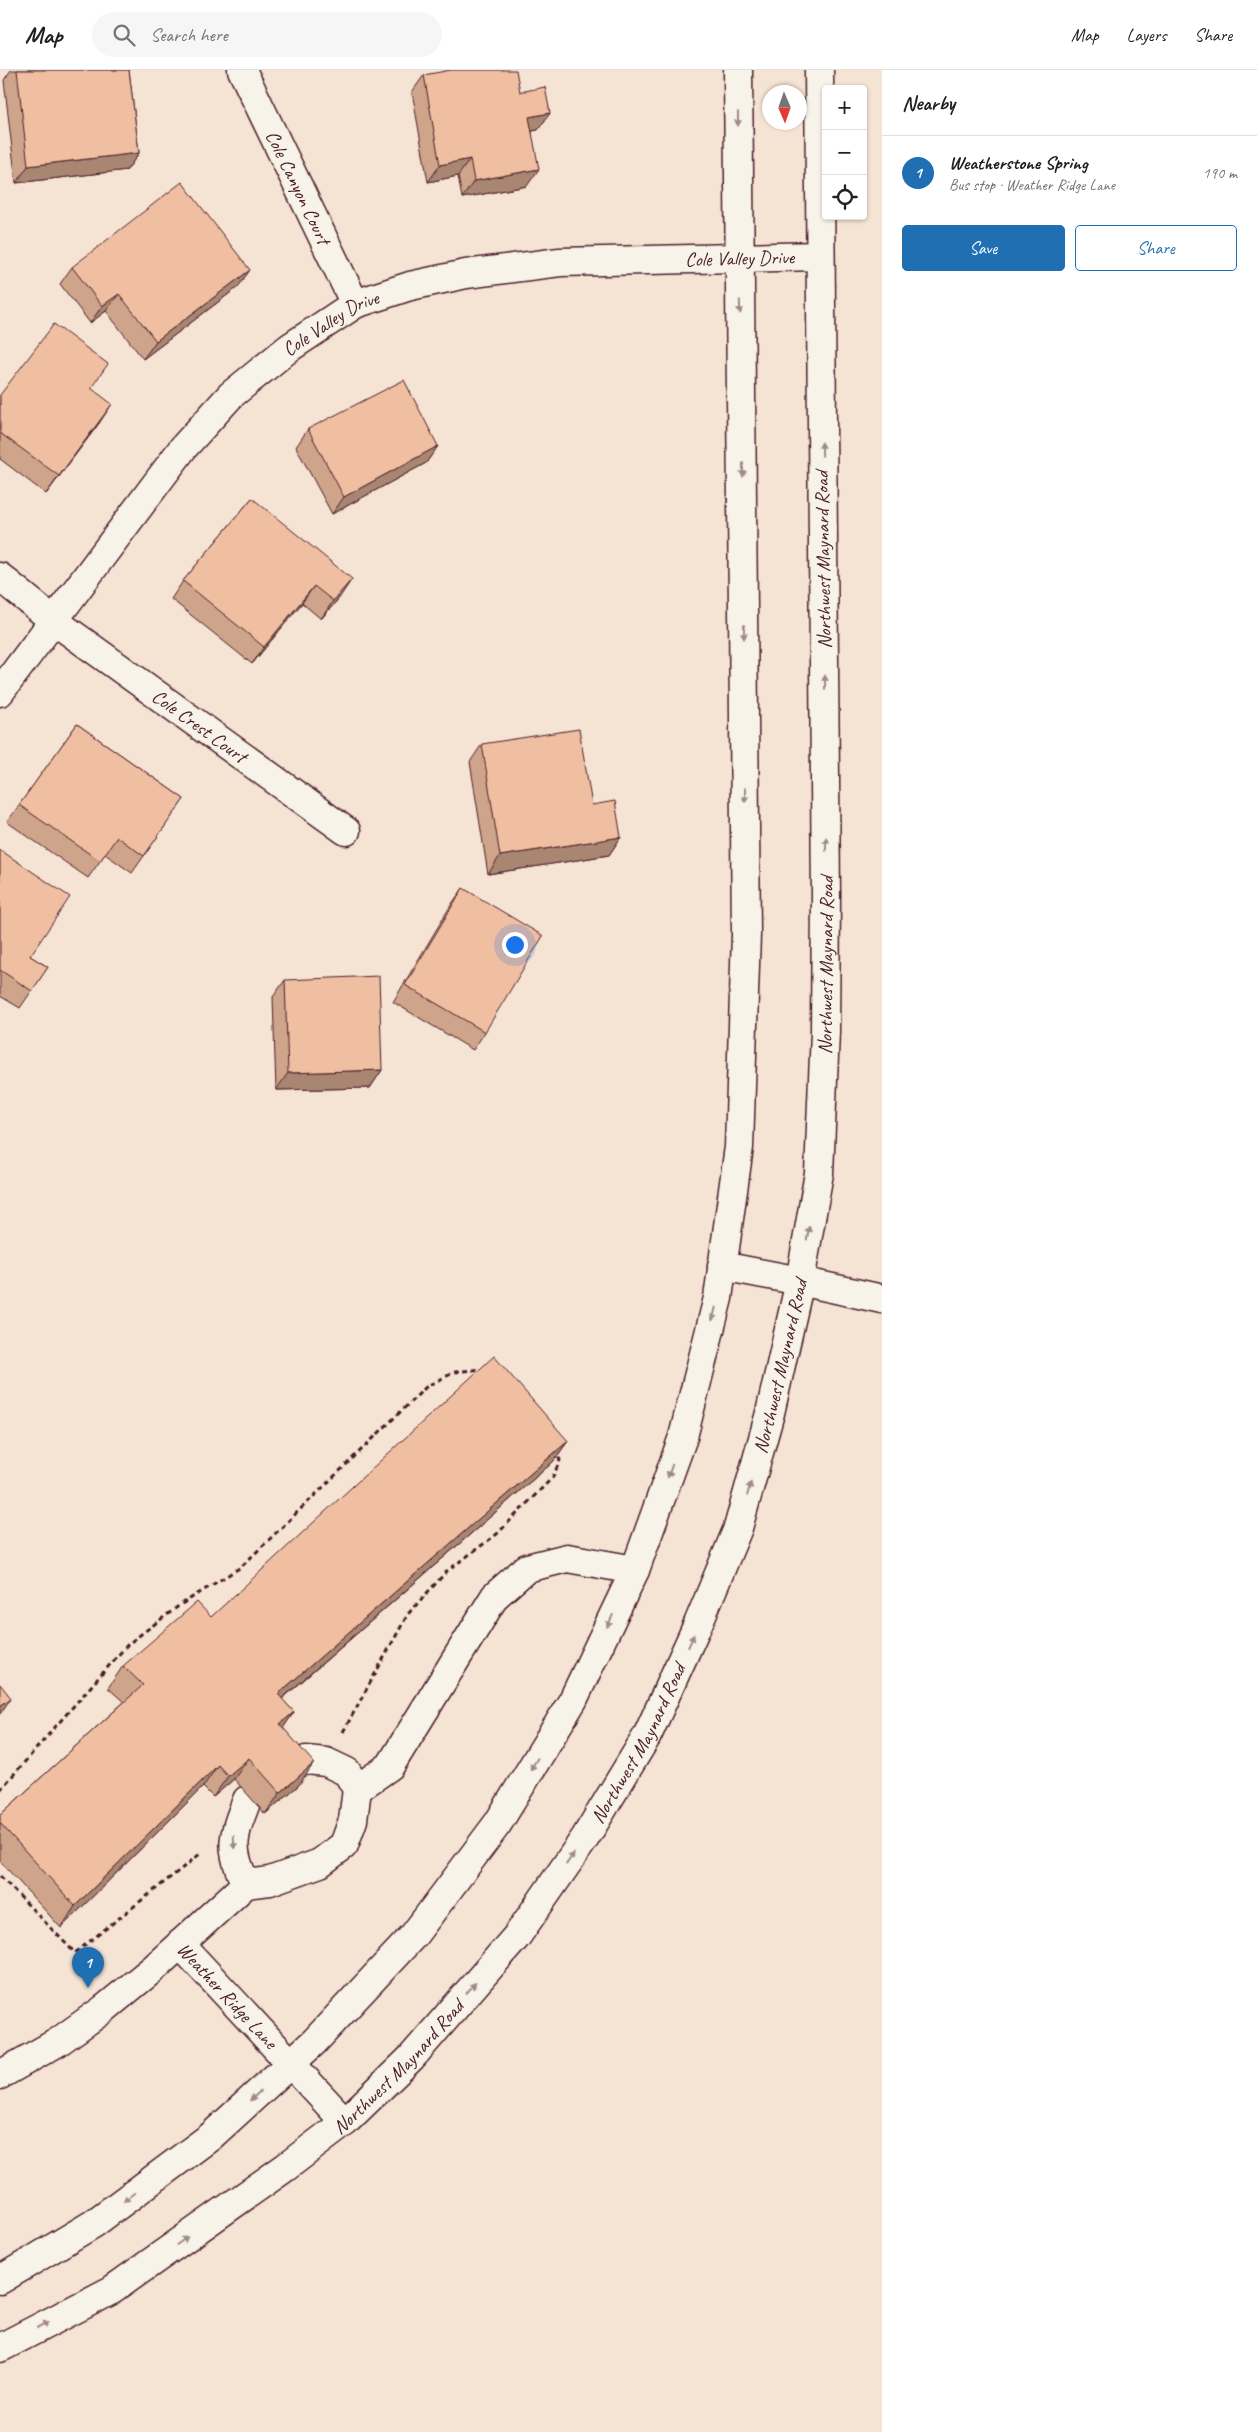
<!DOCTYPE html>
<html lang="en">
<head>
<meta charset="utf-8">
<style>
  body { margin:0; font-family:Caveat,sans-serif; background:#f6f6f6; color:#202124 }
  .controls { position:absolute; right:15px; top:15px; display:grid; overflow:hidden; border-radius:5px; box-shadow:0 1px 4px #0004 }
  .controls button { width:45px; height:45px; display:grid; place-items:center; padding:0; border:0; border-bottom:1px solid #e0e0e0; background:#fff; color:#202124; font:25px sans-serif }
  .compass { position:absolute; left:762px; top:15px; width:45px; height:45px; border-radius:50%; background:#fff; box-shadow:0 1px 4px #0004; rotate:178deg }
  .you { position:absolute; left:514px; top:874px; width:18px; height:18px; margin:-12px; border:4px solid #fff; border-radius:50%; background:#1a73e8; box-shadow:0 0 0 8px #1a73e833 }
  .badge { display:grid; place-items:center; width:32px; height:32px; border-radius:50%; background:#1f6fb2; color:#fff; font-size:16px; font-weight:700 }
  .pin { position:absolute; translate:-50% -41px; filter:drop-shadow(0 1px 2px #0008) }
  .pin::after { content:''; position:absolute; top:26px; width:18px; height:15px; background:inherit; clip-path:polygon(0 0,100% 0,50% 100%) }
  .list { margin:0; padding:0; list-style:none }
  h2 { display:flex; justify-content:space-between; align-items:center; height:65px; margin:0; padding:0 20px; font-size:21px }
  h2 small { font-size:16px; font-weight:400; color:#757577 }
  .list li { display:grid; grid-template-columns:32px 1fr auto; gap:15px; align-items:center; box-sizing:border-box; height:75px; padding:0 20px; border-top:1px solid #e0e0e0 }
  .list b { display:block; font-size:19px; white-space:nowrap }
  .list p { margin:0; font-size:16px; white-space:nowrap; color:#757577 }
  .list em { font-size:16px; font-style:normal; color:#757577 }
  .actions { display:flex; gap:10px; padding:15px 20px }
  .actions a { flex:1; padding:11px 0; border:1px solid #1f6fb2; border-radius:5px; text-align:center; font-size:18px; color:#1f6fb2 }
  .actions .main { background:#1f6fb2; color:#fff }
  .icon { flex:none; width:28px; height:28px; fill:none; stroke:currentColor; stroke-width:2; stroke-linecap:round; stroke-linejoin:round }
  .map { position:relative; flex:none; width:882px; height:2362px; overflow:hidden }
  header { display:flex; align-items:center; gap:30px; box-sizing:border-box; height:70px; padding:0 25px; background:#fff; border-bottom:1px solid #e0e0e0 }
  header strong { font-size:24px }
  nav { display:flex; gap:28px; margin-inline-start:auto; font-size:18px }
  .search { width:350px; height:45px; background:#f6f6f6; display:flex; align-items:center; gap:12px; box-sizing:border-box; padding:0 18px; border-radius:28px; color:#757577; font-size:19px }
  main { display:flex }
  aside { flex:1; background:#fff }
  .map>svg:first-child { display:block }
</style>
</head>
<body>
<header>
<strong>Map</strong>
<div class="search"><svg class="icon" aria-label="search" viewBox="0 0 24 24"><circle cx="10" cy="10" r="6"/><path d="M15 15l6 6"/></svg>Search here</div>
<nav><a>Map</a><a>Layers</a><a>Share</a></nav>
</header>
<main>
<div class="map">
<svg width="882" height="2362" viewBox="0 0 882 2362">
  <rect width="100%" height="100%" fill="#f5e3d3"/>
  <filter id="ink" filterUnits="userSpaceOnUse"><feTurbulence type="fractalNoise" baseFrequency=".02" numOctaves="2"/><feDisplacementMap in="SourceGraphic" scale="10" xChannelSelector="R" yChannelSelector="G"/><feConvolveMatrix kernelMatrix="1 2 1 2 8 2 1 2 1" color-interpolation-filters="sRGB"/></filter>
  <g filter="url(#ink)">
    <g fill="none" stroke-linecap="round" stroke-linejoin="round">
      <g stroke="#4a1f2b" stroke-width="31">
        <g id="minor">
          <path id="s1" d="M 242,0 L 355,234"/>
          <path id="s2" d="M 0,507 L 53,550 L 346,761"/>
          <path id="s3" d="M 0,622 L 183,378 L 231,325 L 289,278 L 355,234 L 410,216 L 466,204 L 560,192 L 819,186"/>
          <path d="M 800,1211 L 882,1229"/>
          <path d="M 357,1719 L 390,1696 L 495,1526 L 527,1498 L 567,1488 L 635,1500"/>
          <path d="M 246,1814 C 228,1778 233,1766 247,1730"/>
          <path id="s4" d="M 180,1874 L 345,2052"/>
          <path d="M 0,2005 L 58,1972 L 104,1939 L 154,1898 L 246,1814 L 270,1811 L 320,1793 L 344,1775 L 353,1750 L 357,1719 L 347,1702 L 326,1692 L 306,1690 L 289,1697"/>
        </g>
      </g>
      <g stroke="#4a1f2b" stroke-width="31">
        <g id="major">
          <path d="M 722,1196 L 800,1211"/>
          <path d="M 0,2210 L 93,2154 L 210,2067 L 314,1972 L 414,1865 L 498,1753 L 573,1630 L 635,1500 L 683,1367 L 718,1228 L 739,1077 L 746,864 L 738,0"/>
          <path id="s5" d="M 0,2278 L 112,2220 L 286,2097 L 345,2052 L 411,1988 L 517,1866 L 585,1768 L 647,1666 L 698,1554 L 738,1458 L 770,1343 L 800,1211 L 819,1103 L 825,962 L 826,827 L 819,0"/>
        </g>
      </g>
      <path stroke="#4a1f2b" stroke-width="3" stroke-dasharray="5 4" stroke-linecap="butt" d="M 343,1662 L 408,1544 L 447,1501 L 497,1464 L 553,1407 L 560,1390 L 556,1383
        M 0,1720 L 128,1574 L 180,1535 L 241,1497 L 427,1316 L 455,1302 L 481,1299
        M 0,1806 L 75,1883 L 200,1784"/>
      <use href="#minor" stroke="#f7f3e8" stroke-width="28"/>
      <use href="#major" stroke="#f7f3e8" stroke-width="28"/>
    </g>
    <path fill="#cea48a" stroke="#4a1f2b" d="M 11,0 L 129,0 L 139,83 L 127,100 L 16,113 L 4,10 Z
      M 424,5 L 520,22 L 550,43 L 538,60 L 532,61 L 527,116 L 462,128 L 458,106 L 428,112 L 412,22 Z
      M 72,197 L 238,217 L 143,289 L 106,241 L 90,253 L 60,214 Z
      M 91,318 L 100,352 L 46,424 L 0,389 L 0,325 Z
      M 308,359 L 438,376 L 426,393 L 332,444 L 296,377 Z
      M 252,428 L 340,527 L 321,549 L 302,533 L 252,594 L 171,529 L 183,511 Z
      M 77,654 L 184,729 L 132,803 L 105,784 L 88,808 L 7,752 Z
      M 482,674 L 592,735 L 621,767 L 609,785 L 488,804 L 470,692 Z
      M 0,780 L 30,886 L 48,897 L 20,938 L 0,926 Z
      M 463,818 L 485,962 L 473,980 L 393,932 L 451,835 Z
      M 285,910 L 382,1000 L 370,1018 L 276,1020 L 273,927 Z
      M 568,1371 L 553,1392 L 282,1629 L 294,1642 L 283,1658 L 299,1715 L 265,1744 L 234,1709 L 213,1727 L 203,1717 L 61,1858 L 0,1791 L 0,1745 L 124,1632 L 108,1618 L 123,1596 L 211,1547 Z"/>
    <path fill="#a88671" stroke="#4a1f2b" d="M 550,43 L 538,60 L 517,64 L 529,47 Z
      M 139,83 L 127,100 L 16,113 L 28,96 Z
      M 470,89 L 458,106 L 428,112 L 440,95 Z
      M 539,99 L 527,116 L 462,128 L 474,111 Z
      M 250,200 L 238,217 L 143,289 L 156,271 Z
      M 119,224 L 106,241 L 90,253 L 102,236 Z
      M 112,334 L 100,352 L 46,424 L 59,406 Z
      M 438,376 L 426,393 L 332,444 L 344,427 Z
      M 352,509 L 340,527 L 321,549 L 333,531 Z
      M 314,516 L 302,533 L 252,594 L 264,577 Z
      M 621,767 L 609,785 L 488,804 L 500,786 Z
      M 382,1000 L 370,1018 L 276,1020 L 288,1003 Z
      M 568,1371 L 553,1392 L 263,1645 L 278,1624 Z
      M 11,1628 L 0,1644 L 0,1636 Z
      M 294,1642 L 279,1664 L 280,1654 Z
      M 249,1688 L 234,1709 L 213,1727 L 228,1706 Z
      M 314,1693 L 299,1715 L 265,1744 L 280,1723 Z
      M 218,1695 L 203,1717 L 61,1858 L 75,1836 Z"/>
    <path fill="#f0bfa1" stroke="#4a1f2b" d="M 17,0 L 129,0 L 139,83 L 28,96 Z
      M 451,0 L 516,0 L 520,22 L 545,17 L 550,43 L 529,47 L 539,99 L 474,111 L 470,89 L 440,95 L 424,5 Z
      M 182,112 L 250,200 L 156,271 L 119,224 L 102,236 L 72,197 Z
      M 54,254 L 108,294 L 91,318 L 112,334 L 59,406 L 0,363 L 0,325 Z
      M 404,310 L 438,376 L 344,427 L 308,359 Z
      M 252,428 L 352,509 L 333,531 L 314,516 L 264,577 L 183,511 Z
      M 77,654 L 184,729 L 144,786 L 117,767 L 100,791 L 19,735 Z
      M 579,659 L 592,735 L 615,731 L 621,767 L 500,786 L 482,674 Z
      M 0,780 L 70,827 L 30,886 L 48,897 L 32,921 L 0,900 Z
      M 463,818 L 543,866 L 485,962 L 405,915 Z
      M 379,906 L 382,1000 L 288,1003 L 285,910 Z
      M 494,1286 L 568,1371 L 278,1624 L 294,1642 L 280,1654 L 314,1693 L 280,1723 L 249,1688 L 228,1706 L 218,1695 L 75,1836 L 0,1753 L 0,1745 L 143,1615 L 123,1596 L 197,1532 L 211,1547 Z
      M 0,1614 L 11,1628 L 0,1636 Z"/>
    <defs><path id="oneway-solid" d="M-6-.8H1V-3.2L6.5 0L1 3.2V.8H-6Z" transform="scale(1.25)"/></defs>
    <g fill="#a0898a">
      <use href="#oneway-solid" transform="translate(738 49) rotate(90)"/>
      <use href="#oneway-solid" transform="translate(740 237) rotate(89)"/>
      <use href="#oneway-solid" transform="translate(822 379) rotate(-91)"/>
      <use href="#oneway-solid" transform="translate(743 400) rotate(90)"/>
      <use href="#oneway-solid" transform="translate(744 562) rotate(90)"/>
      <use href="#oneway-solid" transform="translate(825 612) rotate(-90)"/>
      <use href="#oneway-solid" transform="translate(745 725) rotate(90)"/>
      <use href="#oneway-solid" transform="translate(826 774) rotate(-90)"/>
      <use href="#oneway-solid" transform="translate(808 1163) rotate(-80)"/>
      <use href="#oneway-solid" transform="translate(714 1244) rotate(105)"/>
      <use href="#oneway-solid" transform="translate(670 1401) rotate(110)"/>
      <use href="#oneway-solid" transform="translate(749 1419) rotate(-74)"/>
      <use href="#oneway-solid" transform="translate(610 1551) rotate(115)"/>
      <use href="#oneway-solid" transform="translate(691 1571) rotate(-66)"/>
      <use href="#oneway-solid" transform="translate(534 1694) rotate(121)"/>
      <use href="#oneway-solid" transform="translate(234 1772) rotate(88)"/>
      <use href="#oneway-solid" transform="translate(570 1789) rotate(-55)"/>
      <use href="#oneway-solid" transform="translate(471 1918) rotate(-49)"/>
      <use href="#oneway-solid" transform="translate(255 2026) rotate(138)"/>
      <use href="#oneway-solid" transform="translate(129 2127) rotate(143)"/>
      <use href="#oneway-solid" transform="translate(182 2171) rotate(-35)"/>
      <use href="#oneway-solid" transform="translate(43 2255) rotate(-27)"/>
    </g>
  </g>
  <g text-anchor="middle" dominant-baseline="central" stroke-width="4" stroke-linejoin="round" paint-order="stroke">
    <g font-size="20" fill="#4a1f2b" stroke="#f7f3e8">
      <text stroke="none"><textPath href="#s1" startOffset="130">Cole Canyon Court</textPath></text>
      <text stroke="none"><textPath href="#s3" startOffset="920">Cole Valley Drive</textPath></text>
      <text stroke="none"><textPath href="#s3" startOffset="500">Cole Valley Drive</textPath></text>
      <text transform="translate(823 490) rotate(-91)">Northwest Maynard Road</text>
      <text stroke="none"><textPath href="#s2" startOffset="249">Cole Crest Court</textPath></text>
      <text stroke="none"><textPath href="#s5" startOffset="1705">Northwest Maynard Road</textPath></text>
      <text stroke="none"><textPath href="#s5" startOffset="1300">Northwest Maynard Road</textPath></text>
      <text stroke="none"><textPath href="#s5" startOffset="895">Northwest Maynard Road</textPath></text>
      <text stroke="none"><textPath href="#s4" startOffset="70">Weather Ridge Lane</textPath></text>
      <text stroke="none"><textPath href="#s5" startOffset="490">Northwest Maynard Road</textPath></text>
    </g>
  </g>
</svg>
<div class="controls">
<button>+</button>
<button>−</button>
<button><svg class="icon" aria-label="locate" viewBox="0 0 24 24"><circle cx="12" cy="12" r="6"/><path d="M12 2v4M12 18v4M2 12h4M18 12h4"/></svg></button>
</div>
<svg class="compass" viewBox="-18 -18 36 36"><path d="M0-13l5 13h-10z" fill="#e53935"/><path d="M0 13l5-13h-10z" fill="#757577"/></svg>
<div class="you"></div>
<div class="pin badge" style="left:88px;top:1918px">1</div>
</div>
<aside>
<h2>Nearby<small></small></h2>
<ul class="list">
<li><span class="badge">1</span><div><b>Weatherstone Spring</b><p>Bus stop · Weather Ridge Lane</p></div><em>190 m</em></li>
</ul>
<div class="actions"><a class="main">Save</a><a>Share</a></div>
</aside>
</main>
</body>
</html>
